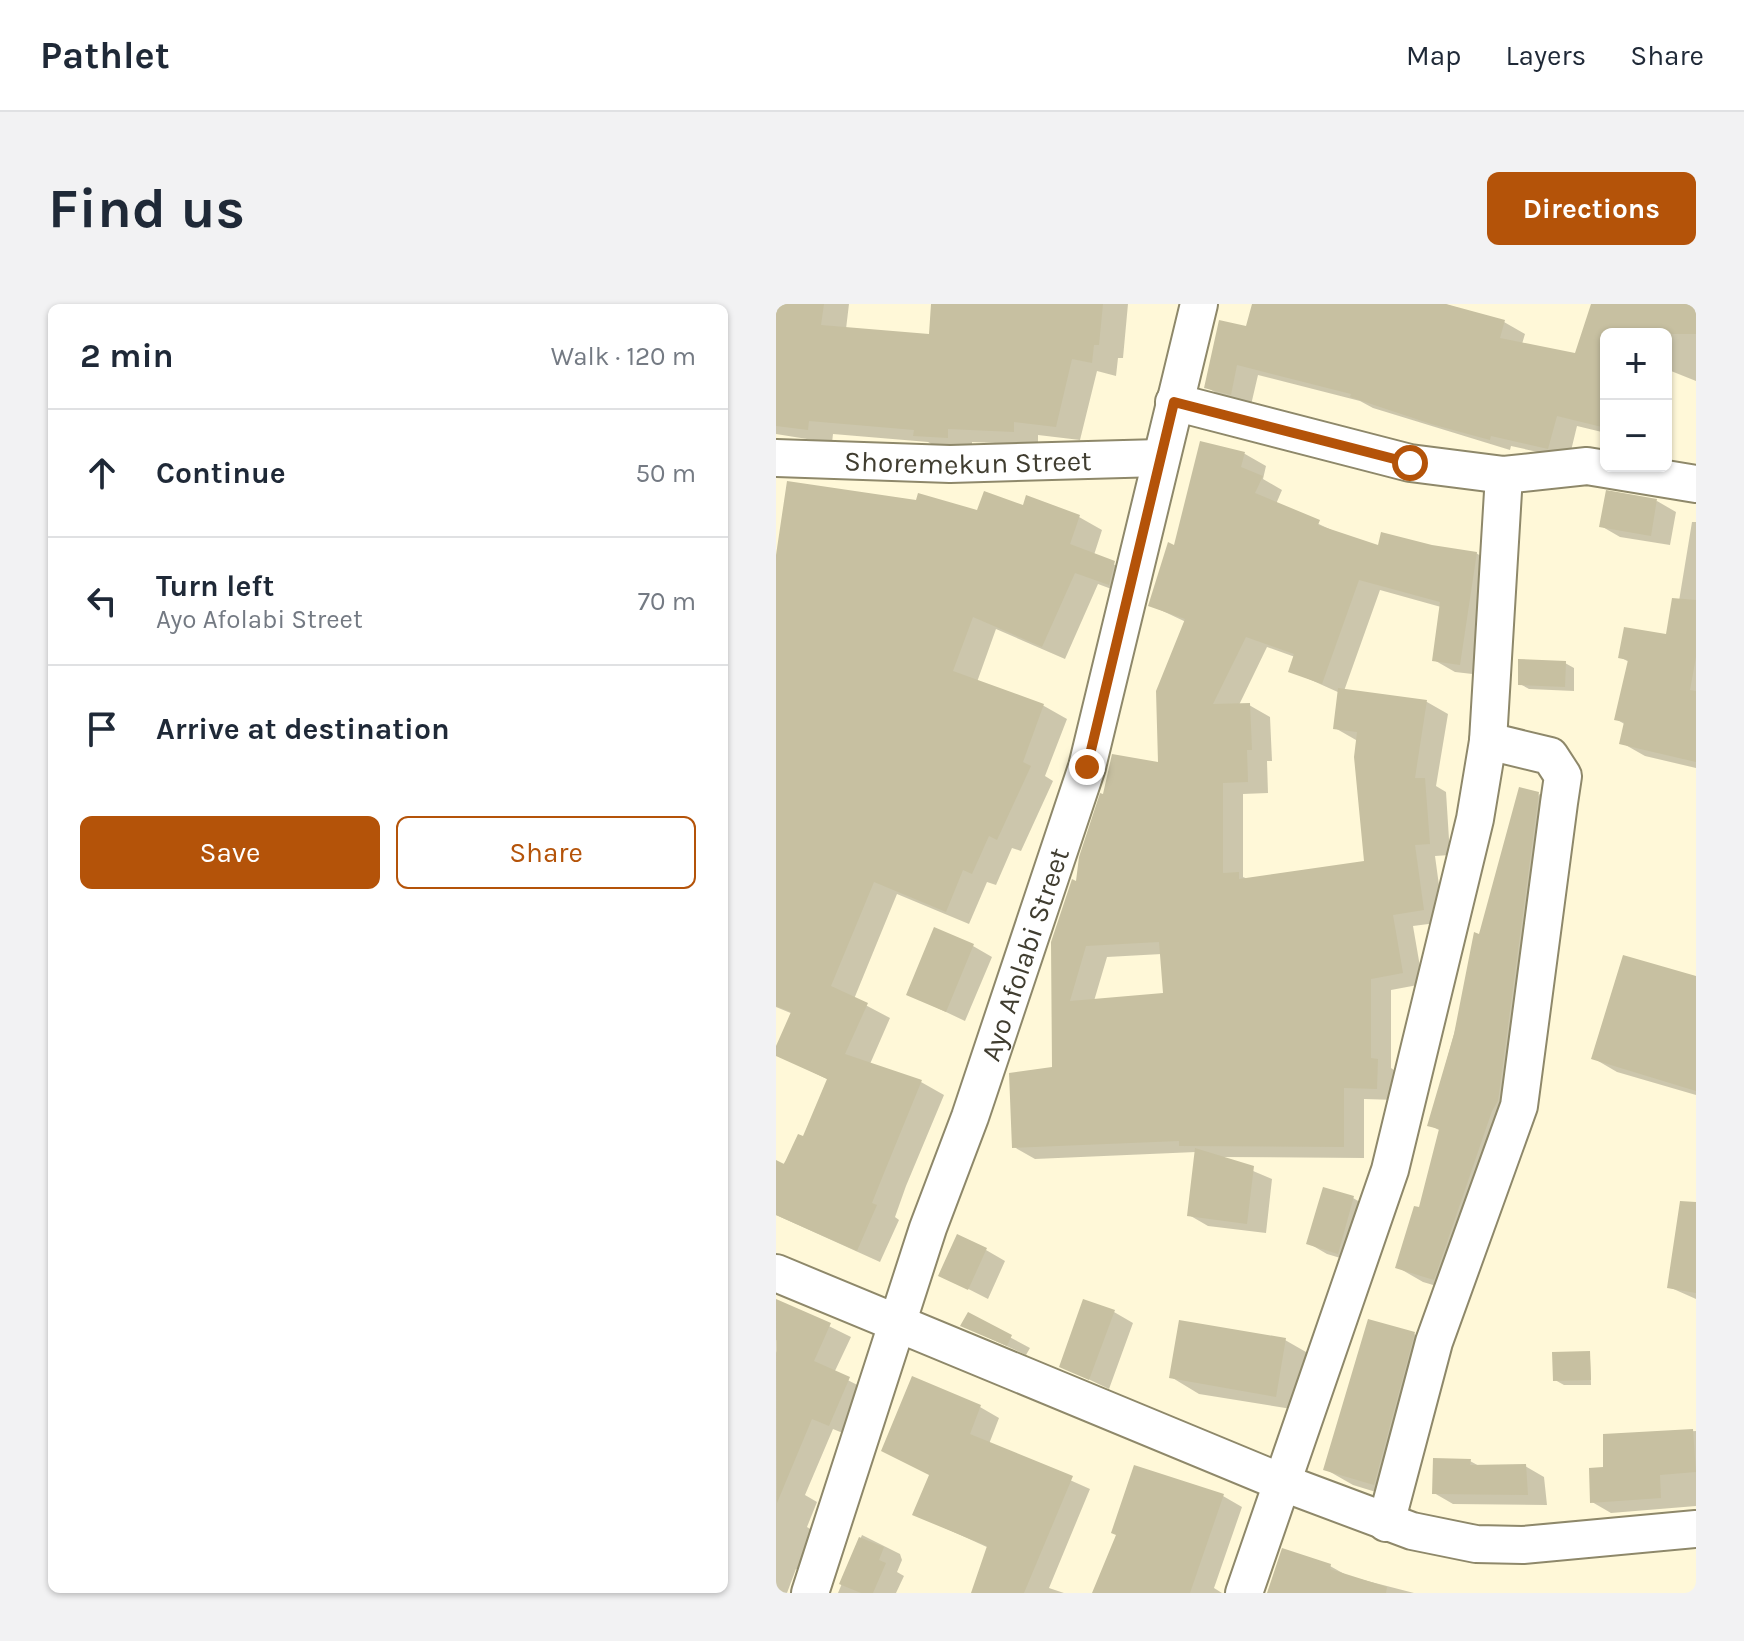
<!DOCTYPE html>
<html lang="en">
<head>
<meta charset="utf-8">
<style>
  body { margin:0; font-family:Karla,sans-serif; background:#f2f2f3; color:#1f2937 }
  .controls { position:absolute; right:24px; top:24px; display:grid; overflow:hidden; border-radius:12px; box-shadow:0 2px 6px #0004 }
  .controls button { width:72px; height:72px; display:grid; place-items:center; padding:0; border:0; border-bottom:2px solid #e0e1e3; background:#fff; color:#1f2937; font:40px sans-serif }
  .stop { position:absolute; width:24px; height:24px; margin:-18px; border:6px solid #b45309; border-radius:50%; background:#fff }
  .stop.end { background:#b45309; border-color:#fff; box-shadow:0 2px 8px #0008 }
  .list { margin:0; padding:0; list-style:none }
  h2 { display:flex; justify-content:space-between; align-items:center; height:104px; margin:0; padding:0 32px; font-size:34px }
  h2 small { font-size:26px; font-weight:400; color:#747a83 }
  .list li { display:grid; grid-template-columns:52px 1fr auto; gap:24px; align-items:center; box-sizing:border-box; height:128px; padding:0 32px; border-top:2px solid #e0e1e3 }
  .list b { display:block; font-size:30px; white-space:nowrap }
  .list p { margin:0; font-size:26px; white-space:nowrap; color:#747a83 }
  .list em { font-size:26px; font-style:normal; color:#747a83 }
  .actions { display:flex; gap:16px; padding:24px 32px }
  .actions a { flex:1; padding:18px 0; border:2px solid #b45309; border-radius:12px; text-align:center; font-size:28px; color:#b45309 }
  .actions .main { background:#b45309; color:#fff }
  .icon { flex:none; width:44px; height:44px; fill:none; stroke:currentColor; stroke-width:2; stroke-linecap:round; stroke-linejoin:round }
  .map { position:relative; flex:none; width:920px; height:1289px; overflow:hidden; border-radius:12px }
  header { display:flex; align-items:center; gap:48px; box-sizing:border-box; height:112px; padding:0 40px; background:#fff; border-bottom:2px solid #e0e1e3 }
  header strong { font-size:38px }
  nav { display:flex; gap:44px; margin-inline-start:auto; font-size:28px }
  .intro { display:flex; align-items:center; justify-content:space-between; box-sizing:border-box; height:192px; padding:0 48px }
  h1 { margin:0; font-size:56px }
  .button { padding:20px 36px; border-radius:12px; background:#b45309; color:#fff; font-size:28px; font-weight:700 }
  main { display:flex; gap:48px; padding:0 48px }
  aside { flex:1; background:#fff; border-radius:12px; box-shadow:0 2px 6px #0004 }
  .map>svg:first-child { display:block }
</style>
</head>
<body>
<header>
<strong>Pathlet</strong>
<nav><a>Map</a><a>Layers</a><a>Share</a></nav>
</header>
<div class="intro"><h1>Find us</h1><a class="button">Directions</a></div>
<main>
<aside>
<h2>2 min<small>Walk · 120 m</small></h2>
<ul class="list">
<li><svg class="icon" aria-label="ahead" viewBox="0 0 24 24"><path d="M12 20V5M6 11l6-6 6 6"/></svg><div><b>Continue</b></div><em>50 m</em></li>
<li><svg class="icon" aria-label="left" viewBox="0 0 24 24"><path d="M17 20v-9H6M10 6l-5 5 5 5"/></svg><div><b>Turn left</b><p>Ayo Afolabi Street</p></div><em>70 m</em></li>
<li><svg class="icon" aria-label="arrive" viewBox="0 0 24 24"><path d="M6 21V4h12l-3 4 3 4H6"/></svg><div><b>Arrive at destination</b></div></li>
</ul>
<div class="actions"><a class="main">Save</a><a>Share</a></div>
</aside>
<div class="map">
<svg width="920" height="1289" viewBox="0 0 920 1289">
  <rect width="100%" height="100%" fill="#fff8d8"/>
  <path fill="#0003" fill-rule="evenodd" d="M 0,0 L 73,0 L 70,25 L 155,33 L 157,0 L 352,0 L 347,54 L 342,54 L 340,72 L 321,67 L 304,136 L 262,131 L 262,141 L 196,138 L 196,147 L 164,145 L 152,138 L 57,130 L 56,139 L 0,130 Z
    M 478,0 L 669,0 L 728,18 L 749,30 L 746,40 L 801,51 L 817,0 L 920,0 L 920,77 L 895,67 L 890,89 L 890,30 L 830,30 L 830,129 L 801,122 L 793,155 L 735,142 L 734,146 L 597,104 L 584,97 L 482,71 L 475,101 L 451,95 L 430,83 L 472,24 Z
    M 425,140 L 469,150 L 490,162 L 487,175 L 506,186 L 500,200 L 564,230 L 603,244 L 656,243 L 700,249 L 721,262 L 705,371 L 679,368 L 658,356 L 665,303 L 604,286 L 568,387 L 651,398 L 672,410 L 660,482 L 670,488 L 674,551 L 659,552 L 668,618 L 637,622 L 647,680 L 615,686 L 615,764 L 622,769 L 621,796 L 588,795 L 588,854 L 444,853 L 496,875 L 490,929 L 432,922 L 413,911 L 420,848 L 259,855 L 238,843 L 278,765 L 302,579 L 384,460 L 410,318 L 374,301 L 399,243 ZM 491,343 L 519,353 L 515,367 L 564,389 L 559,424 L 580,436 L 590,559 L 472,575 L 467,573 L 467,490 L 492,489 L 491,457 L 496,457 L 494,413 L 473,401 L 463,401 ZM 386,650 L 390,691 L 318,697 L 331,653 Z
    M 881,197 L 900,208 L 894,241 L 844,233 L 825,222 Z
    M 248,204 L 303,213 L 326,226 L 318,251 L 362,272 L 357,293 L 322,280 L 289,355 L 220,325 L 201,378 L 268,402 L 291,415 L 269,472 L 277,477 L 245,547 L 236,544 L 220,581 L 211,578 L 193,620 L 121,590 L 78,695 L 114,714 L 94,760 L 145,778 L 168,791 L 130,882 L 119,913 L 123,916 L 104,958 L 0,911 L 0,869 L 28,835 L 53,776 L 0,750 L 17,710 L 0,703 L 0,260 L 202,209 Z
    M 916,218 L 920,218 L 920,464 L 869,452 L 846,439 L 850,421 L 840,415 L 853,358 L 844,353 L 891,333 L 903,297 Z
    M 789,359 L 798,364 L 798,387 L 753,385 L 744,380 Z
    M 763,490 L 788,505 L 747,812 L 684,989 L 647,978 L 621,963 L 644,906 L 665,827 L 653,821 L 705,632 Z
    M 197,642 L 216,653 L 189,717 L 132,690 Z
    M 920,674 L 920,791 L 841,768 L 817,754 Z
    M 548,885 L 577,894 L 596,905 L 581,959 L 551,950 L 532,939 Z
    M 920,919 L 920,995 L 893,983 Z
    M 210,946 L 229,957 L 212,995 L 165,971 Z
    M 0,996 L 75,1033 L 58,1069 L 93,1087 L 74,1132 L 57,1125 L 29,1191 L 41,1198 L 31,1223 L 44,1231 L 29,1269 L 20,1265 L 11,1289 L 0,1289 L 0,1049 L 5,1038 L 0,1036 Z
    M 338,1008 L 357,1019 L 333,1085 L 285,1062 Z
    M 192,1011 L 254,1044 L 250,1051 L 187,1022 Z
    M 638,1030 L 666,1046 L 626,1196 L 577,1181 L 549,1165 Z
    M 509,1036 L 537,1052 L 528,1107 L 423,1090 L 395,1073 Z
    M 814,1054 L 815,1081 L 788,1081 L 779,1076 Z
    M 204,1103 L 223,1114 L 213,1140 L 314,1185 L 273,1284 L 288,1289 L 197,1289 L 213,1244 L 138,1210 Z
    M 920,1127 L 920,1202 L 835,1209 L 816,1198 L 830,1165 L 829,1132 Z
    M 694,1157 L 705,1163 L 749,1162 L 768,1173 L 771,1201 L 677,1200 L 658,1189 Z
    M 359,1163 L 447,1192 L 466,1203 L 438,1284 L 446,1289 L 318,1289 L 342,1231 Z
    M 86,1231 L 124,1250 L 126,1256 L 121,1268 L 128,1272 L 120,1289 L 62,1289 Z
    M 554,1262 L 572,1272 L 638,1289 L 493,1289 Z"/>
  <path fill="#c7c0a1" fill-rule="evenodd" d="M 0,0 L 48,0 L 45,21 L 153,30 L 155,0 L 327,0 L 323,41 L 318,41 L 316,59 L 296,55 L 280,123 L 238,118 L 238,128 L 172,125 L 172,134 L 137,132 L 138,126 L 33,117 L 32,126 L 0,122 Z
    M 476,0 L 670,0 L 729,16 L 724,34 L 799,49 L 815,0 L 920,0 L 920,30 L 830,30 L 830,124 L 781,112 L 772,145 L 715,132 L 714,136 L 655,120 L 574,93 L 575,90 L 461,61 L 455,91 L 428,84 L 443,16 L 470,22 Z
    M 424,137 L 469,148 L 465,163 L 487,172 L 479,189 L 544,216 L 542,221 L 602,241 L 605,228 L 656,241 L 701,248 L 684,361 L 656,357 L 664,298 L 583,276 L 546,380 L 512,368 L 518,350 L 470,333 L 437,400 L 474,399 L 476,446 L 471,446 L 472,478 L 447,479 L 447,569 L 463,568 L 463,575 L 588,557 L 578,453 L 581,428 L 557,425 L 562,384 L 651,396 L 639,474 L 649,474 L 654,540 L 639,541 L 648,606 L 617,611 L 627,669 L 595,675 L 595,754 L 602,755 L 601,785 L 568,784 L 568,843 L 403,842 L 403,837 L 236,844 L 233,769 L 276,763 L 275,638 L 296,575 L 300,577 L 303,553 L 324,489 L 327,490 L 336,450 L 382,458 L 380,387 L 409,315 L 372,302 L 392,238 L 398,241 ZM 383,638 L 387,689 L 294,697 L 310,642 Z
    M 11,177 L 140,196 L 142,189 L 201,206 L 208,187 L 247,201 L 250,191 L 304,211 L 294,240 L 339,257 L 333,281 L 299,269 L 266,343 L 197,313 L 177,367 L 268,400 L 247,458 L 255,462 L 221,536 L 213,532 L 196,570 L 187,566 L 170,608 L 98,578 L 55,682 L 92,699 L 69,750 L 146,776 L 108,869 L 96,899 L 101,901 L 81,947 L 0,911 L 0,856 L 8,860 L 22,830 L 27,832 L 51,775 L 0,752 L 0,742 L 15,708 L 0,702 L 0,251 Z
    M 830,186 L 881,195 L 875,232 L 823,223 Z
    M 896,294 L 920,296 L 920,353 L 914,386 L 920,387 L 920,458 L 843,440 L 848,418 L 838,416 L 852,356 L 842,354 L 848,323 L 890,330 Z
    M 742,355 L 790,357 L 789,383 L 742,381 Z
    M 743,483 L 763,488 L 722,797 L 716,807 L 658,976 L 619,964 L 638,902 L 643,903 L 663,825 L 651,822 L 678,730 L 698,628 L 703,630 Z
    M 158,623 L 198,640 L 170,708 L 130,691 Z
    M 847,651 L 920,672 L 920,787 L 815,755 Z
    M 419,844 L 478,862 L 471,920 L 411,912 Z
    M 547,883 L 578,892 L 562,950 L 530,940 Z
    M 904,897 L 920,898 L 920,989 L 891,984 Z
    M 181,930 L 211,944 L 192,986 L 162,972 Z
    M 0,995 L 55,1019 L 38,1057 L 74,1073 L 53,1122 L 36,1115 L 1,1199 Z
    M 307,995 L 339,1006 L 313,1076 L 283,1063 Z
    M 192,1008 L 236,1031 L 231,1042 L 184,1022 Z
    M 592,1015 L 639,1028 L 598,1181 L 547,1166 Z
    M 403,1016 L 510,1034 L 500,1093 L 393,1074 Z
    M 814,1047 L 815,1076 L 777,1077 L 776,1048 Z
    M 136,1072 L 205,1101 L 194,1130 L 297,1172 L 248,1289 L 195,1289 L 211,1242 L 136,1211 L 153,1171 L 105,1147 Z
    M 917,1125 L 920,1168 L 884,1171 L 885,1194 L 814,1199 L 813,1164 L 827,1163 L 827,1130 Z
    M 657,1154 L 695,1155 L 694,1161 L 750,1160 L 752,1191 L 656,1190 Z
    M 358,1161 L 448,1190 L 414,1289 L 316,1289 L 340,1231 L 335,1229 Z
    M 83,1233 L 108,1243 L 103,1256 L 110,1259 L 97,1289 L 85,1289 L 63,1280 Z
    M 506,1244 L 555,1260 L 554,1265 L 611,1283 L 610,1289 L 491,1289 Z"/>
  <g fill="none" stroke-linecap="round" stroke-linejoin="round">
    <g stroke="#8e886a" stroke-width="40">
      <g id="minor">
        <path d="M 398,98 L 634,159 L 728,171 L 811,162 L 920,180"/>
        <path id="s1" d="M 0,154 L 174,160 L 384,154"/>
        <path d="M 0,969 L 505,1178 L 636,1227 L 700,1240 L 747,1241 L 920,1225"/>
        <path d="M 610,1219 L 658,1038 L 743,802 L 783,499 L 787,472 L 774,452 L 712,437"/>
        <path id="s2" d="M 34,1289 L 152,924 L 194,813 L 311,463 L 423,0"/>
        <path d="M 468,1289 L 614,866 L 699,515 L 712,437 L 728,171"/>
      </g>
    </g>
    <use href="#minor" stroke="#fff" stroke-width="36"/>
  </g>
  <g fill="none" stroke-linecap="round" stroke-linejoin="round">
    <path stroke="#b45309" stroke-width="10" d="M 311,463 L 398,98 L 634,159"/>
  </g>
  <g text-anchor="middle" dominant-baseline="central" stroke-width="6" stroke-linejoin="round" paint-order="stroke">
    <g font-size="28" fill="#403d30" stroke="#fff8d8">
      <text stroke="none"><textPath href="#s1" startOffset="192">Shoremekun Street</textPath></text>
      <text stroke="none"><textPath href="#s2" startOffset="674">Ayo Afolabi Street</textPath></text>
    </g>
  </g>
</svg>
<div class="controls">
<button>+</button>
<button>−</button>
</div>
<div class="stop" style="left:634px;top:159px"></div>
<div class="stop end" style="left:311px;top:463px"></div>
</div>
</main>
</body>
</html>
